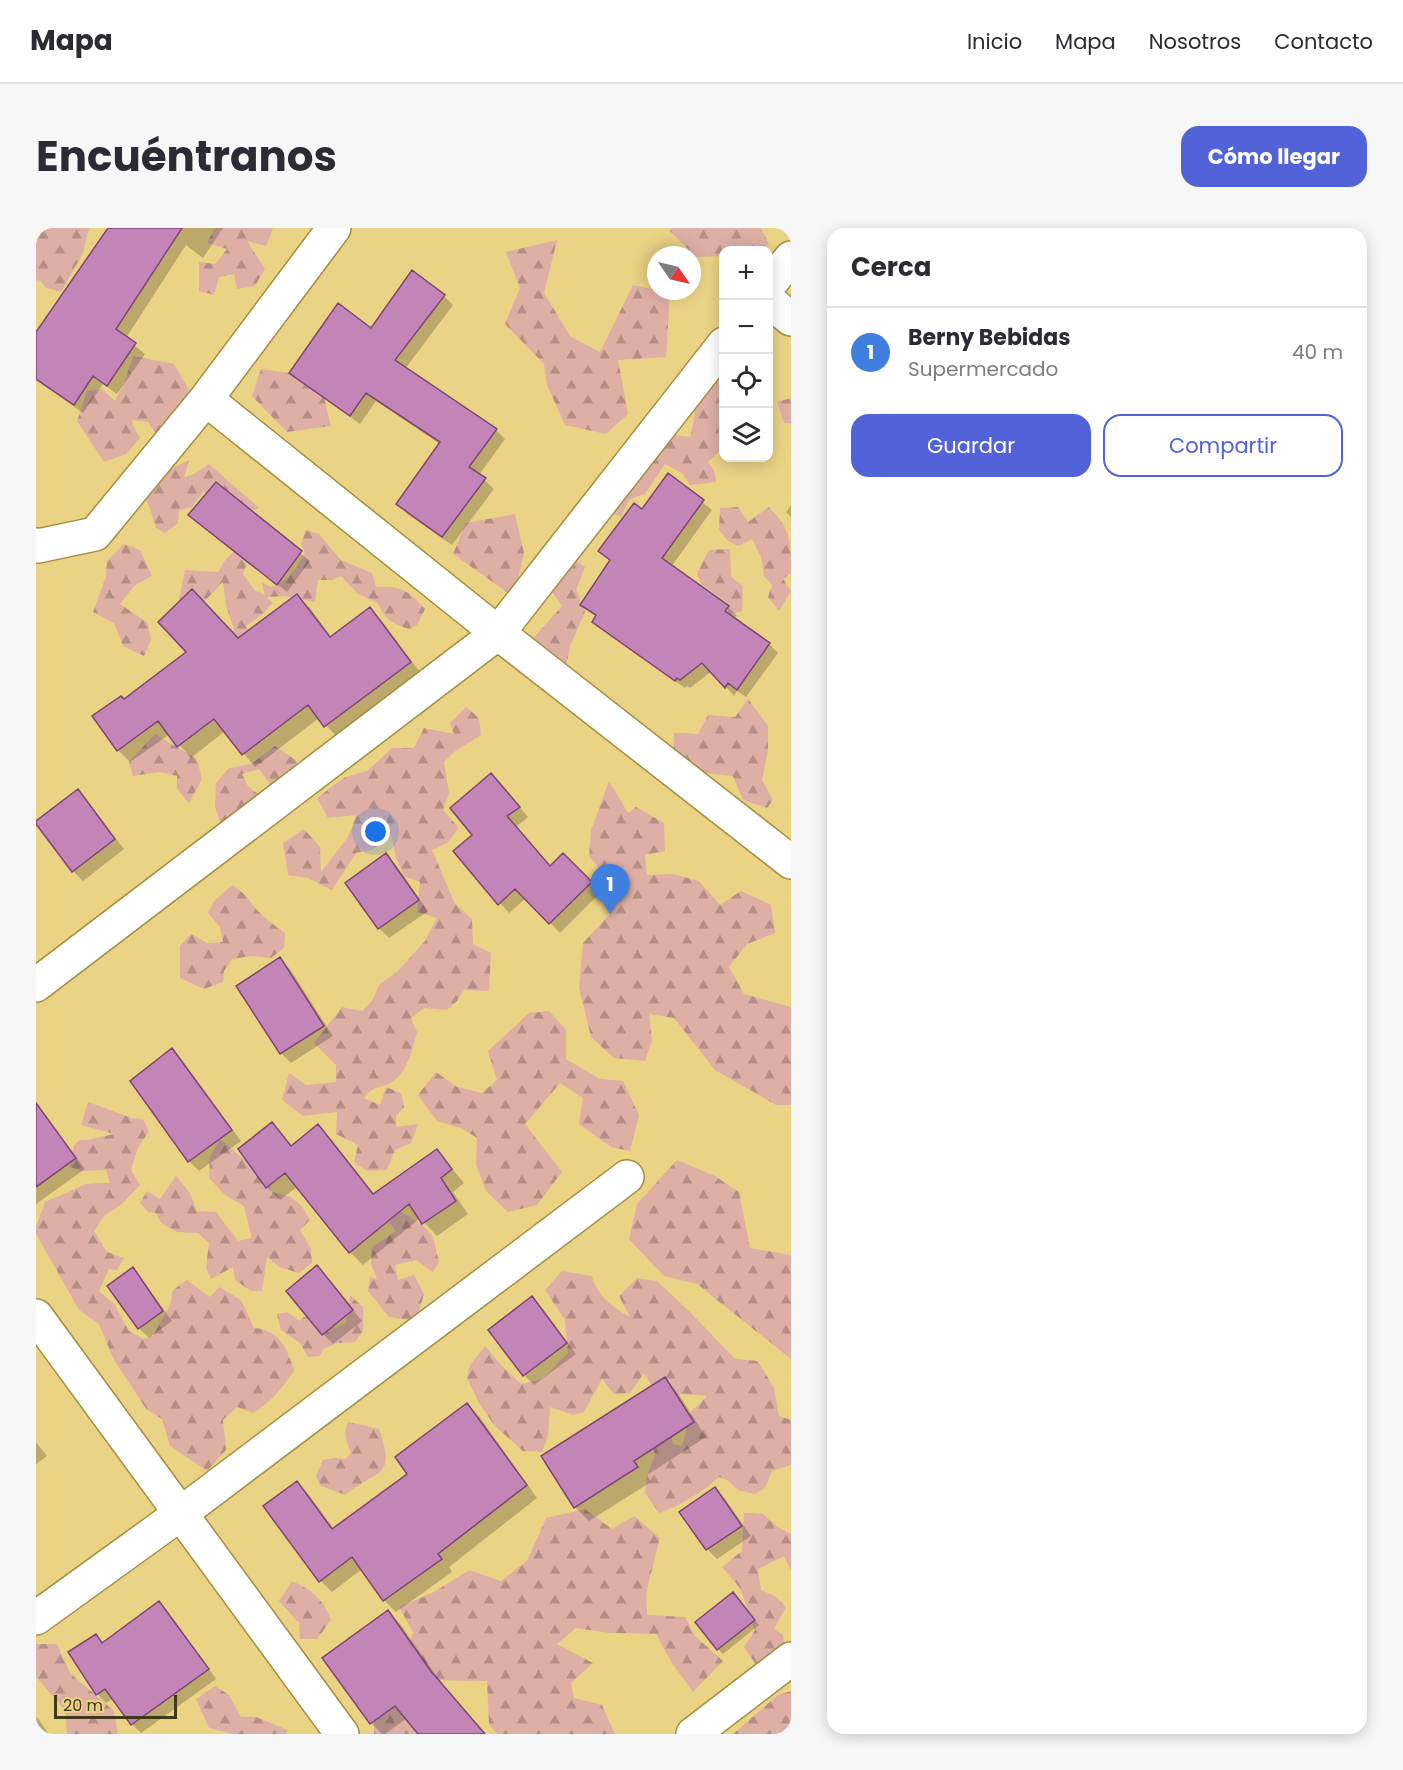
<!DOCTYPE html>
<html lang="es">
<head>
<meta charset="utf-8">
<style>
  body { margin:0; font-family:Poppins,sans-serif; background:#f7f7f7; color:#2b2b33 }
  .controls { position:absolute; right:18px; top:18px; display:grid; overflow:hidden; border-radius:12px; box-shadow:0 3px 15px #0003 }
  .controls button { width:54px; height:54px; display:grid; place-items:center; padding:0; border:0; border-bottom:2px solid #e1e1e2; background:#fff; color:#2b2b33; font:30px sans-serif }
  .compass { position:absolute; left:611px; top:18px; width:54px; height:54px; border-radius:50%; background:#fff; box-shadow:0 3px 15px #0003; rotate:124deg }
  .scale { position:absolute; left:18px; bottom:15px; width:123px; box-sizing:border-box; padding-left:6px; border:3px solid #413817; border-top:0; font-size:16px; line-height:21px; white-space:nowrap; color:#413817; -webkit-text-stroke:4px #ebd385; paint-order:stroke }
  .you { position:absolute; left:340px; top:604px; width:21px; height:21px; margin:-15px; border:4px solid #fff; border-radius:50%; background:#1a73e8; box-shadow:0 0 0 9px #1a73e833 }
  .badge { display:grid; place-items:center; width:39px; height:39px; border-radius:50%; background:#5263d9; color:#fff; font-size:20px; font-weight:700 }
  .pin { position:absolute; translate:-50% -50px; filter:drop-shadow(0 2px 3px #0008) }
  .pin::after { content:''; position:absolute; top:32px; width:21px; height:18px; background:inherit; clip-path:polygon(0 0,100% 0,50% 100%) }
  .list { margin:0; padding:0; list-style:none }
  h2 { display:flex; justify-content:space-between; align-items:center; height:78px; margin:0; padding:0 24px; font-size:26px }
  h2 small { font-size:20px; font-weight:400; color:#7c7c81 }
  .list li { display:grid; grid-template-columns:39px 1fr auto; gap:18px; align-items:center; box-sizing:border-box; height:90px; padding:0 24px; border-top:2px solid #e1e1e2 }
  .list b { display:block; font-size:22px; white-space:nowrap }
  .list p { margin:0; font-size:20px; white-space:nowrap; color:#7c7c81 }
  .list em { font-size:20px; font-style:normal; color:#7c7c81 }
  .actions { display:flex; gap:12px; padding:18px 24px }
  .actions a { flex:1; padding:14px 0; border:2px solid #5263d9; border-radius:18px; text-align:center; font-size:21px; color:#5263d9 }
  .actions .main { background:#5263d9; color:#fff }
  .icon { flex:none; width:33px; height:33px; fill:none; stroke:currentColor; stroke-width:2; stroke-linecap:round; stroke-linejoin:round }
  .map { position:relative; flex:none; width:755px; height:1506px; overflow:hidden; border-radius:18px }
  header { display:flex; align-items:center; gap:36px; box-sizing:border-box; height:84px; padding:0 30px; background:#fff; border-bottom:2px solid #e1e1e2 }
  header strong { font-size:28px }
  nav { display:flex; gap:33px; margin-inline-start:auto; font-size:21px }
  .intro { display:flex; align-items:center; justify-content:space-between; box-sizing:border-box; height:144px; padding:0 36px }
  h1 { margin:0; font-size:42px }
  .button { padding:15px 27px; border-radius:18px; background:#5263d9; color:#fff; font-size:21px; font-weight:700 }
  main { display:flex; gap:36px; padding:0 36px }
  aside { flex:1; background:#fff; border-radius:18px; box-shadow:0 3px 15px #0003 }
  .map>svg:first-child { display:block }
</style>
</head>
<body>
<header>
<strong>Mapa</strong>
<nav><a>Inicio</a><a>Mapa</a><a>Nosotros</a><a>Contacto</a></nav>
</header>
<div class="intro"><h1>Encuéntranos</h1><a class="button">Cómo llegar</a></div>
<main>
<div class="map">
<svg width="755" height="1506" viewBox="0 0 755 1506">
  <defs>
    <pattern id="forest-firs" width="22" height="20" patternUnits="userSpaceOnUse" patternTransform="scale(1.5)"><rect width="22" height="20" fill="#ddafa5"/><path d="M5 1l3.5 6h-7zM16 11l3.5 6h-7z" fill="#b58f85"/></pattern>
  </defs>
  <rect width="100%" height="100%" fill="#ebd385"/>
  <path fill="url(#forest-firs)" d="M 0,0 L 53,0 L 47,25 L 25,64 L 10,60 L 4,52 L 0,53 Z
    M 179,0 L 237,0 L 230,18 L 211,13 L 229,41 L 219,58 L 201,61 L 198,46 L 183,49 L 178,67 L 163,63 L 163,34 L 179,36 L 191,21 L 171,15 Z
    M 635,0 L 725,0 L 733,16 L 724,22 L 688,22 L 687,28 L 660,29 L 634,3 Z
    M 521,12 L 508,65 L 535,109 L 564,124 L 597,57 L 634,65 L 630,129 L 582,132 L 592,186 L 570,206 L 529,197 L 511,157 L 508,136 L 469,96 L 484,60 L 470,24 Z
    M 97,128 L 138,136 L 153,162 L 140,187 L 120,206 L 112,194 L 96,192 L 97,197 L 104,210 L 90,226 L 68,234 L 41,193 L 51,163 L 66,161 L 79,173 L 88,156 Z
    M 225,141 L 253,145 L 288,169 L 295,198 L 251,204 L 216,168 Z
    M 687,152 L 687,220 L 672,234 L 678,242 L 680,254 L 654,257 L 646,245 L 629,236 L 609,266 L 594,271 L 585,288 L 576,286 L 579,268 L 625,205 L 654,209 L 658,193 L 659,177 L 668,156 Z
    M 755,170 L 755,195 L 748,195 L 741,174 Z
    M 153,232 L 148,249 L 158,246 L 173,236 L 223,280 L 196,291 L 168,263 L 156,279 L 143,282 L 142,295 L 129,305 L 120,300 C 116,284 109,270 105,253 L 127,245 Z
    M 702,279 L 712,294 L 733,279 C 755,302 755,312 755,345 L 747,351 L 755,363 L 743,383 L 732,369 L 736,357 L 728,348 L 725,329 L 716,311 L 702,318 L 692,313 L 683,302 L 684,280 Z
    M 479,286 L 488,325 L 478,369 L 417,326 L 430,295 Z
    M 270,302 L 283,306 L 305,332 L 336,345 L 340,359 C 365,357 373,363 389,381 L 381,397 L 373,401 C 357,396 348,392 342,375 L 322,366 L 305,348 L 296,352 L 282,352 L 279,374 L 249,368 L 231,369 L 236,375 L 227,386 L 210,398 L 217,412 L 178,425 L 198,401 L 190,377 L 187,354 L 161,381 L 143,373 L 149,342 L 182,344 L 190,331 L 203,319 L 215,324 L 207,346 L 219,363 L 224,364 L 229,368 L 226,355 L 236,359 C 256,350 258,343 269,325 L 265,316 Z
    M 88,316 L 104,322 L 116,348 L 99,357 L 84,376 L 112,395 L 115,412 L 108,428 L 87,418 L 78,395 L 57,384 L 70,348 L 71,333 Z
    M 694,321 L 695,349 L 707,358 L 706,383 L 693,387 L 691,375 L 666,357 L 661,346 L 673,322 Z
    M 535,329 L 549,339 L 540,362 L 549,384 L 534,418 L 530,440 L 505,433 L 498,409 L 526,378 L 512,358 Z
    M 712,471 L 732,498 L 732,522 L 726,552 L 737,572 L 731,580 L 707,572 L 697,548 L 651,543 L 638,525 L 638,505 L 662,506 L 672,487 L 699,489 Z
    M 430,479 L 443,490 L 445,507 L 418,524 L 408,534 L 413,565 L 407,582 L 423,600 L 411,615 L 396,622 L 419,676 L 436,691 L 437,716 L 455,725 L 453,763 L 428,762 L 421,773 L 411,782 L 388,780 L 375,790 L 381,804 C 377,820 371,845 356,854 C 344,861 337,857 328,870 L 344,877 L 350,859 L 365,865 L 368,879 L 360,888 L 360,899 L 382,896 L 375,915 L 359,922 L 351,942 L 331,943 L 318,934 L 322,917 L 300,906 L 301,884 L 267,888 L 246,872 L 253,845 L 270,857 L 300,854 L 300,837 L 278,815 L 306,779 L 326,783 L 336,773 L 344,756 L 362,743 L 389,713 L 401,690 L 381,684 L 384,654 L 368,648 L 360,630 L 355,607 L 336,622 L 320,625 L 296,662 L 272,650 L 252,647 L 247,615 L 268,601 L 284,619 L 285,644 L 312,609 L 321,587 L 292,590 L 281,570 L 309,549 L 331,543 L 356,520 L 378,520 L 388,500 L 418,506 L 414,495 Z
    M 119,506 L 161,531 L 166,551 L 153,575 L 141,561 L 141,548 L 124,544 L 97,548 L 93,534 Z
    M 239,518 L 261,533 L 260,561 L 236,559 L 223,541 L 206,546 L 212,558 L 222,566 L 205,586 L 185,596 L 179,579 L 180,555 L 193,540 L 215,536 Z
    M 573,553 L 592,585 L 600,579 L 628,595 L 629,623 L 609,627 L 611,647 L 637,646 L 663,653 L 684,677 L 705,663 L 735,677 L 739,705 L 711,716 L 693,739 L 708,766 L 755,779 L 755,877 L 740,877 L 679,842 L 638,790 L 613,786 L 616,812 L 609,833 L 578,830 L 555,809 L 543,760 L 547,715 L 574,686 L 576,655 L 553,628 L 555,602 Z
    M 196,657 C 211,667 211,670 221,682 C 230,691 239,698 249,705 L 248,720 L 235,730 L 215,728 L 196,731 L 188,743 L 187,754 L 168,761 L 144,750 L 144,718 L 155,706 L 171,715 L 187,714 L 184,699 L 172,685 L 178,673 Z
    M 513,783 L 530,802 L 530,831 L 564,851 L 587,853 L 603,887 L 594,923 L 575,919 L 543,896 L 547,870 L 524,855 L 489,896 L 526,944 L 501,977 L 472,984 L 450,963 L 440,936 L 441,910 L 425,900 L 401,893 L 382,867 L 400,844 L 421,859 L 446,865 L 461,852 L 452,823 L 493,785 Z
    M 52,874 L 96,890 L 107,891 L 113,903 L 102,920 L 95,942 L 104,957 L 86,976 L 68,988 L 58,1003 L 71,1024 L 88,1030 L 81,1042 L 73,1041 L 63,1063 L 79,1077 L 92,1102 L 107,1111 L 117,1108 L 134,1077 L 137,1062 L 151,1052 L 174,1069 L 183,1059 L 205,1072 L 218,1100 C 244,1102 251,1121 258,1142 C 247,1160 235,1174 217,1185 L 201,1179 L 187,1192 L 190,1222 L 171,1243 L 134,1218 L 126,1191 L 111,1182 L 78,1132 L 63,1096 L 43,1082 L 0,1006 L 0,999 L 9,974 L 50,956 L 74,955 L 70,942 L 45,943 L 34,939 L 38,917 L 44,912 L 51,912 L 78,906 L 45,897 Z
    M 184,911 L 211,934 L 233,937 L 235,964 C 257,968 264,972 274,992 L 264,1002 L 275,1021 L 276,1035 L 263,1045 L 243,1039 L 231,1029 L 226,1063 L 215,1063 L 199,1052 L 197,1039 L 175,1051 L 170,1040 L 173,1015 L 162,1005 L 141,1004 L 125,995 L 120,985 L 112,984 L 104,975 L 111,963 L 124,971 L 140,948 L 154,965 L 161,983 L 180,984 L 202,1013 L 216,1010 L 208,978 L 189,967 L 173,950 L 174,929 Z
    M 641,932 L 679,948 L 703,964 L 714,1020 L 755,1027 L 755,1131 L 661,1056 L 628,1048 L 593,1011 L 601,976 Z
    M 362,982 L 386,996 L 397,1009 L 403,1034 L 397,1044 L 380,1032 L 359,1037 L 362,1052 L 378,1047 L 388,1066 L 380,1093 L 353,1089 L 332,1063 L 334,1049 L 341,1051 L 335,1036 L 336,1019 L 360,1003 L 353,995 Z
    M 526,1043 L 556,1048 C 561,1068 577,1079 594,1089 L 583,1068 L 601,1050 L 621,1053 L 655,1085 L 699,1131 L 722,1133 L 738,1160 L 743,1188 L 755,1192 L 755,1237 L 736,1243 L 729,1260 L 719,1266 L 702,1262 L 691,1252 L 683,1249 C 666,1265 645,1277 623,1285 L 609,1265 L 611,1247 L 619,1227 L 612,1204 L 633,1199 L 637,1216 L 646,1218 L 655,1184 L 671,1168 L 645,1166 L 625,1172 L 608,1145 L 594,1165 L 578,1166 L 566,1151 L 548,1184 L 537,1187 L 514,1179 L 512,1208 L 506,1224 L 487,1223 L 459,1198 L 443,1175 L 431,1150 L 434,1137 L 449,1118 L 465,1137 L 485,1156 L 507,1151 L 532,1125 L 529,1092 L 509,1062 Z
    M 314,1067 L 327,1079 L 327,1103 L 319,1114 L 301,1115 L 287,1121 L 284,1128 L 272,1129 L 264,1115 L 245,1102 L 241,1086 L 251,1084 L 264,1093 L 267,1089 L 287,1089 L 299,1100 L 310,1095 Z
    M 312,1194 L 343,1201 C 361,1251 341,1241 309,1267 L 285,1258 L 280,1248 L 287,1232 L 298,1230 L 310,1231 L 315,1225 C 310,1213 307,1206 312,1194 Z
    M 549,1281 L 576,1301 L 598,1288 L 624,1310 L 610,1365 L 611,1387 L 649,1389 L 659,1408 L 687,1433 L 657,1464 L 636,1435 L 620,1406 L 574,1405 L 540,1400 L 521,1416 L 557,1435 L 535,1455 L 538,1470 L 566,1477 L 579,1506 L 461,1506 L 453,1496 L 451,1453 L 387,1452 L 364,1444 L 377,1404 L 363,1379 L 398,1364 L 433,1342 L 465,1353 L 491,1333 L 510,1290 Z
    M 708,1285 L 727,1286 L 740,1298 L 755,1306 L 755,1343 L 748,1328 L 722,1341 L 725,1362 L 739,1368 L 750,1379 L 738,1401 L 747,1407 L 750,1428 L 721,1438 L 708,1419 L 719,1402 L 704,1360 L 686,1339 L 706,1323 Z
    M 256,1353 C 275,1361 288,1372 295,1392 L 281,1411 L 264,1411 L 263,1395 L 243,1373 Z
    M 0,1416 L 21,1416 L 34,1445 L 78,1483 L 82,1506 L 31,1506 L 29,1482 L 0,1449 Z
    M 179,1458 L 193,1467 L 205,1489 L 220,1489 L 252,1502 L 250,1506 L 197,1506 L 173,1500 L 160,1471 Z
    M 379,1460 L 391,1506 L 338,1506 L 338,1468 Z
    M 755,1463 L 755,1506 L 697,1506 L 742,1467 Z"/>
  <path fill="#0003" d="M 73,0 L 187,0 L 167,30 L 150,17 L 90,110 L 109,126 L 81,166 L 67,156 L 47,185 L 0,152 L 0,102 L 2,104 Z
    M 408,68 L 417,77 L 369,141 L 460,202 L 469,211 L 443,247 L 458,261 L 416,317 L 371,286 L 362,276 L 404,216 L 340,173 L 324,196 L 265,154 L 255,145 L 335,102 Z
    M 633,247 L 676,282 L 635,339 L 692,379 L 701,388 L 698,391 L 733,416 L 742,425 L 710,469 L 701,463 L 698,468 L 676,443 L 654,460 L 651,458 L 649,460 L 567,402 L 558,393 L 561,389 L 546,377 L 575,334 L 564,323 L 607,283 Z
    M 180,256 L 274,333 L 251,364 L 154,287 Z
    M 755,277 L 755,289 L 750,284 Z
    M 261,368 L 274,380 L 295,409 L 333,381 L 346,393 L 386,447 L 302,510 L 283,490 L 219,539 L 189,503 L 155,530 L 134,506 L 94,534 L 82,522 L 89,473 L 203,412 Z
    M 465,557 L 492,589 L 480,599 L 515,639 L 527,627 L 564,665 L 524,705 L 490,670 L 473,685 L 420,623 L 438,607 Z
    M 42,563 L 51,573 L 88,621 L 47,653 L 37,643 Z
    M 350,627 L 360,637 L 392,683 L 353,710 L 343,700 L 311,655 Z
    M 244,731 L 254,741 L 297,808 L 255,835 L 245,825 Z
    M 136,822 L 146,832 L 205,913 L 163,943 L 153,933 L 96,853 Z
    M 0,875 L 49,941 L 0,976 Z
    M 236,896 L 257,919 L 282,898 L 295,911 L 338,966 L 401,923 L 428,955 L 417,964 L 432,986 L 401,1008 L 384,990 L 327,1037 L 314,1024 L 261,959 L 244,972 L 231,959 L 204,921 Z
    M 97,1041 L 106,1051 L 136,1093 L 113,1110 L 103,1100 Z
    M 290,1049 L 326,1093 L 297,1116 L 287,1106 Z
    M 496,1070 L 506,1080 L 540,1126 L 498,1157 L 488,1147 Z
    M 628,1151 L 642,1165 L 670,1209 L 611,1247 L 615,1254 L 553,1293 L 539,1279 L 507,1229 Z
    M 431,1177 L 443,1188 L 501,1270 L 413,1339 L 416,1344 L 360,1384 L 348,1372 L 326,1341 L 296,1364 L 285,1353 L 261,1255 L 273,1267 L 298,1301 L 373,1246 Z
    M 0,1214 L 11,1228 L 0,1236 Z
    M 679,1261 L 689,1271 L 715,1308 L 681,1331 L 671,1321 Z
    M 701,1371 L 723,1397 L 687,1426 L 682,1421 Z
    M 123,1375 L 132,1384 L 180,1451 L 105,1505 L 96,1496 L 78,1470 L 70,1475 L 61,1466 L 60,1408 L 68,1415 Z
    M 352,1384 L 365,1397 L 406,1456 L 449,1506 L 384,1506 L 371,1490 L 349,1506 L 346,1506 L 335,1495 Z
    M 0,1488 L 3,1492 L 13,1506 L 0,1506 Z"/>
  <path fill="#c385b8" stroke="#7d4574" stroke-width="1.5" d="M 72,0 L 146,0 L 80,101 L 100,115 L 71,158 L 57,148 L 38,177 L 0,151 L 0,104 Z
    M 376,42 L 409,67 L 359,132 L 461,201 L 433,239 L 450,250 L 406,309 L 360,276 L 404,214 L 330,165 L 314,188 L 253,145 L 302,75 L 335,100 Z
    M 632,245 L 668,272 L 626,330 L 693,378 L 689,383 L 734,415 L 701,462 L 692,455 L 689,460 L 666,435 L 644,452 L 641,450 L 639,453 L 556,394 L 560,387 L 544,377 L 574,332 L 562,323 L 598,275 L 606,281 Z
    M 180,254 L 266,323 L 241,357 L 152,287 Z
    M 156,361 L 202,410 L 261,366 L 294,409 L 334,379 L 375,434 L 288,499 L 272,477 L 206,527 L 178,491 L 141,519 L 122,493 L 81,523 L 56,488 L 85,468 L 88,471 L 150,424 L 122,394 Z
    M 455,545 L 484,579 L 471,588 L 514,638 L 527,625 L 556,654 L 513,696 L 479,661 L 462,677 L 417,623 L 436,607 L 414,580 Z
    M 42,561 L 79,611 L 36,644 L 0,596 L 0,593 Z
    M 350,625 L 383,672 L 342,701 L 309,655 Z
    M 244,729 L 288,798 L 244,826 L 200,758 Z
    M 136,820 L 196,902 L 152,934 L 94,853 Z
    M 0,875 L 40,930 L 0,959 Z
    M 236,894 L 255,918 L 282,896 L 337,966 L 401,921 L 416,941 L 405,950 L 420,973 L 386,996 L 373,976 L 313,1025 L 249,945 L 230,960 L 202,921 Z
    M 281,1037 L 317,1082 L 286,1107 L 250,1063 Z
    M 97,1039 L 127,1083 L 102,1101 L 71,1058 Z
    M 496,1068 L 531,1115 L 487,1148 L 452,1102 Z
    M 629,1149 L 658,1194 L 598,1233 L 602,1239 L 538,1280 L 505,1228 Z
    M 431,1175 L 491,1257 L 402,1326 L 406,1331 L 347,1373 L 316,1329 L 283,1354 L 227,1278 L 261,1253 L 296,1301 L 371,1246 L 359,1229 Z
    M 679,1259 L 706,1298 L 670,1322 L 643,1284 Z
    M 697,1364 L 719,1392 L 681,1422 L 659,1394 Z
    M 123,1373 L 173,1441 L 95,1497 L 69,1461 L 60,1467 L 32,1424 L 60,1406 L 66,1415 Z
    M 352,1382 L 394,1442 L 449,1506 L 382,1506 L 359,1478 L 334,1496 L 286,1430 Z"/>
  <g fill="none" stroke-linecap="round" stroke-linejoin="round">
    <g stroke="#a48d40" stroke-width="36">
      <path id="minor" d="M 732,58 L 755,30
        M 732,72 L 755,91
        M 170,171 L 462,405 L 755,634
        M 0,317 L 2,318 L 59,306 L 170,171 L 298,0
        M 0,757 L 462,405 L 688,116
        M 0,1088 L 306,1506
        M 0,1390 L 144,1286 L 591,949
        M 657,1506 L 755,1431"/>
    </g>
    <use href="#minor" stroke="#fff" stroke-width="33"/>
  </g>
</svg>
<div class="controls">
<button>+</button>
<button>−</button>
<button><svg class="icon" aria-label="locate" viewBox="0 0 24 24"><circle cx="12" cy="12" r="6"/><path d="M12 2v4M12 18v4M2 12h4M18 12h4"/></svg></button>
<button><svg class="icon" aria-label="layers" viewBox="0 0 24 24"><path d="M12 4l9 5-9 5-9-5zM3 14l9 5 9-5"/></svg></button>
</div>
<svg class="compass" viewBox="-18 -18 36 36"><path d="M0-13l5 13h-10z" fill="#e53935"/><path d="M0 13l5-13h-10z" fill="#7c7c81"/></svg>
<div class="scale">20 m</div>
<div class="you"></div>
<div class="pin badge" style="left:574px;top:686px;background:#3f7fe0">1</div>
</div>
<aside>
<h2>Cerca<small></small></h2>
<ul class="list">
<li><span class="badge" style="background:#3f7fe0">1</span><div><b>Berny Bebidas</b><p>Supermercado</p></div><em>40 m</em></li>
</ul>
<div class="actions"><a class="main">Guardar</a><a>Compartir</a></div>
</aside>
</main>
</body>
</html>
